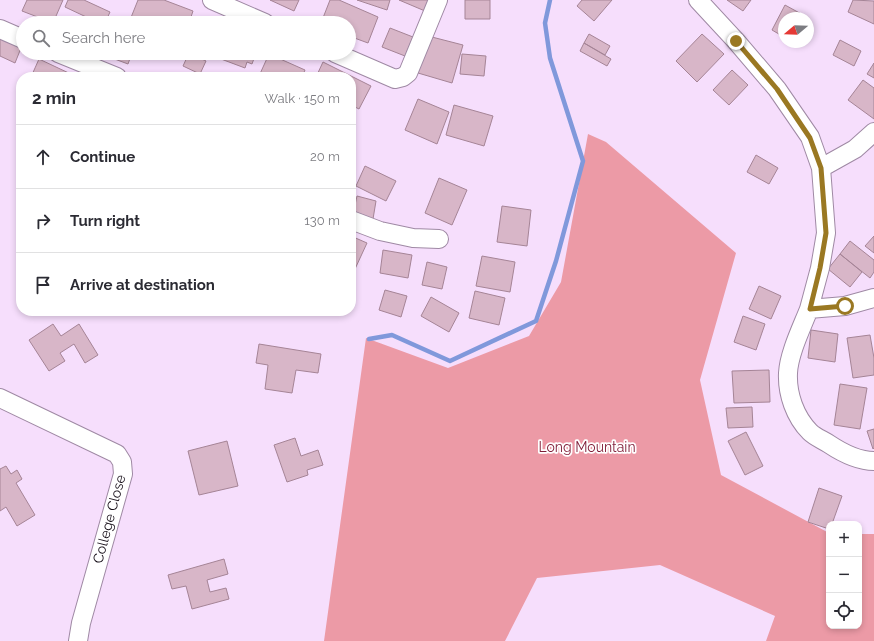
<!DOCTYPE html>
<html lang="en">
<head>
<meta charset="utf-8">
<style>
  body { margin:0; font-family:Raleway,sans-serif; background:#f2f2f3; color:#2b2b33 }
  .controls { position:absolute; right:12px; bottom:12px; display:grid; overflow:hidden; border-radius:8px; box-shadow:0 2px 6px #0003 }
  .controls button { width:36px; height:36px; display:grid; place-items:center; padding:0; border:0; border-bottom:1px solid #e1e1e2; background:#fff; color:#2b2b33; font:20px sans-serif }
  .compass { position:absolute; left:778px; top:12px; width:36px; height:36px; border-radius:50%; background:#fff; box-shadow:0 2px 6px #0003; rotate:251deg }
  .stop { position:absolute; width:12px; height:12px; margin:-9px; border:3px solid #9a7822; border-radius:50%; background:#fff }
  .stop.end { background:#9a7822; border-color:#fff; box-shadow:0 1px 4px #0008 }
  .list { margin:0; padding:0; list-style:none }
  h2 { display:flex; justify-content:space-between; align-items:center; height:52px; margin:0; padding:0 16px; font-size:17px }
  h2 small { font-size:13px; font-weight:400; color:#7c7c81 }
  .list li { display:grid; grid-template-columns:26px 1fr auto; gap:12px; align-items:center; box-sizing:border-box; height:64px; padding:0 16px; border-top:1px solid #e1e1e2 }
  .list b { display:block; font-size:15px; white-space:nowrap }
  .list em { font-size:13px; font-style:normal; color:#7c7c81 }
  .icon { flex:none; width:22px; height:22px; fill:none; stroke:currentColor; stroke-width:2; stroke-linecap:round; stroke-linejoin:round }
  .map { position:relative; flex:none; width:874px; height:641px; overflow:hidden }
  .search { position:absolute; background:#fff; box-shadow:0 2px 6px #0003; left:16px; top:16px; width:340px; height:44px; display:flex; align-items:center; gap:10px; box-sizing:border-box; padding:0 14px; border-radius:22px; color:#7c7c81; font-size:15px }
  .panel { position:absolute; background:#fff; box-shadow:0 2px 6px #0003; left:16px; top:72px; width:340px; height:244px; border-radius:16px }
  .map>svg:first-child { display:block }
</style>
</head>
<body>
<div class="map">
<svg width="874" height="641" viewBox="0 0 874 641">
  <rect width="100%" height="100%" fill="#f6defc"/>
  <path fill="#ec9aa6" d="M 588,134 L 606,142 L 736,253 L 700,380 L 721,475 L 829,533 L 829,626 L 859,626 L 859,534 L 874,534 L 874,641 L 766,641 L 775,616 L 660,565 L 537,578 L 505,641 L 324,641 L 366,338 L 448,368 L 529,336 L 561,282 Z"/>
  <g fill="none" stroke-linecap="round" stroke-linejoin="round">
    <path stroke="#8098db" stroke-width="4.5" d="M 369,339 L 392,335 L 450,361 L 536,321 L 556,261 L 583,161 L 550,58 L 545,23 L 550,0"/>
  </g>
  <path fill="#d8b6c8" stroke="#a58496" d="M 27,0 L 63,0 L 53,23 L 22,11 Z
    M 68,0 L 84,0 L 110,12 L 105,23 L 99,23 L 65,7 Z
    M 138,0 L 164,0 L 193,11 L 189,23 L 138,23 L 130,20 Z
    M 270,0 L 299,0 L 294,11 Z
    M 330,0 L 339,0 L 378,17 L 368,43 L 349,36 L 349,23 L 321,23 Z
    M 357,0 L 390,0 L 387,10 Z
    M 399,0 L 430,0 L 425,11 Z
    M 465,0 L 490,0 L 490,19 L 465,19 Z
    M 582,0 L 612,0 L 594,21 L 577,6 Z
    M 727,0 L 751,0 L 743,11 Z
    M 853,0 L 874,1 L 874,24 L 848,12 Z
    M 785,5 L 805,16 L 804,18 L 784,18 L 784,37 L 772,30 Z
    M 390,28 L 413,37 L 405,56 L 382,47 Z
    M 0,34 L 23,43 L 15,63 L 0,56 Z
    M 589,34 L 610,46 L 605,55 L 584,43 Z
    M 702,34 L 724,54 L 697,82 L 676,61 Z
    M 428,36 L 463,45 L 452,83 L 418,73 Z
    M 840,40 L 861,51 L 854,66 L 833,55 Z
    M 584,43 L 611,59 L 607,66 L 580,51 Z
    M 105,53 L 132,53 L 128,64 L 104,55 Z
    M 189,53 L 206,61 L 200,74 L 183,66 Z
    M 205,53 L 256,53 L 252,64 L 247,62 L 245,68 Z
    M 269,54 L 305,70 L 302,77 L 259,76 Z
    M 462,54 L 486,56 L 484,76 L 460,74 Z
    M 39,59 L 73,75 L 72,77 L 31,77 Z
    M 323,62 L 371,86 L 359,109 L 351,105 L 351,77 L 316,77 Z
    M 874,63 L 874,78 L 867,74 Z
    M 732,70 L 748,85 L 729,105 L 713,90 Z
    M 863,80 L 874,88 L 874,119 L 848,100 Z
    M 418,99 L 449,112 L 437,144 L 405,130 Z
    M 454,105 L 493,116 L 484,146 L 446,135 Z
    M 756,155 L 778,168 L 769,184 L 747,172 Z
    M 365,166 L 396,181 L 386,201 L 356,186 Z
    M 439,178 L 467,190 L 452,225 L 425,213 Z
    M 357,196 L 376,201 L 373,219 L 353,214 Z
    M 502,206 L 531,210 L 527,246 L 497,242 Z
    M 351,236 L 367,243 L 355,269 L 351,267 Z
    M 874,236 L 874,253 L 865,246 Z
    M 850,241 L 874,260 L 874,272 L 870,278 L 840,254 Z
    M 383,250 L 412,255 L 408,278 L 380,273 Z
    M 840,254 L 862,272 L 850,287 L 828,269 Z
    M 482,256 L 515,262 L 510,292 L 476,286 Z
    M 427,262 L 447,267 L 442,289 L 422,285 Z
    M 759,286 L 781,296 L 771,319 L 749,309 Z
    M 385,290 L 407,296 L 401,317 L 379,310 Z
    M 475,291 L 505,298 L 499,325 L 469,318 Z
    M 431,297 L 459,313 L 449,332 L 421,316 Z
    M 743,316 L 765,324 L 756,350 L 734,342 Z
    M 53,324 L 61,336 L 79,324 L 98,355 L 85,363 L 74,344 L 60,353 L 65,361 L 49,371 L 29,340 Z
    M 811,330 L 838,334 L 835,362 L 808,358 Z
    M 870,335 L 874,358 L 874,375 L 853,378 L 847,338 Z
    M 259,344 L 321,354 L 318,373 L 296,370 L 292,393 L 265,389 L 268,365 L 256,363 Z
    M 769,370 L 770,402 L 734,403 L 732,371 Z
    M 840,384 L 867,388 L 860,429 L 834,425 Z
    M 752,407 L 753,427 L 728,428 L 726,408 Z
    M 874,429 L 874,448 L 873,449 L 867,431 Z
    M 746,432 L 763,466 L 745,475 L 728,441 Z
    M 295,438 L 301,456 L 318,450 L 323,465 L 307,470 L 308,475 L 287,482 L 274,445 Z
    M 227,441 L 238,486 L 199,495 L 188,451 Z
    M 6,466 L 11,474 L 17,470 L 22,479 L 16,483 L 35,515 L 17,526 L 6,507 L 0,511 L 0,469 Z
    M 819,488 L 842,496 L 832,524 L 829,524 L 829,529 L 808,522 Z
    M 224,559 L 228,574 L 207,580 L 210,592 L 226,588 L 229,599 L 192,609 L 186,586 L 172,589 L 168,575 Z"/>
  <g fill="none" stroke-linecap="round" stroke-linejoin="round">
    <g stroke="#9f89a4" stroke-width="20">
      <path id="minor" d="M 212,0 L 265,23
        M 698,0 L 736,41 L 777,89 L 810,137 L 821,168 L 826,233 L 820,268 L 809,309 L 845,306 L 874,298
        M 0,29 L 23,39
        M 58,53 L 117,77
        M 335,53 L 395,79 L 403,77 L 408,73 L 438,0
        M 821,168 L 855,149 L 874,132
        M 351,220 L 380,231 L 413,238 L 439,239
        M 809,309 C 802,327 789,353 788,373 C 787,394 795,417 810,432 C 815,437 823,440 829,444 C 841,452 859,461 874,461
        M 0,398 L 117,454 L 122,462 L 123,474 L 81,623 L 78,641"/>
    </g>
    <use href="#minor" stroke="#fff" stroke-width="18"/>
  </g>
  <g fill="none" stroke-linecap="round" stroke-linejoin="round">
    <path stroke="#9a7822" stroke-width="5" d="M 736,41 L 777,89 L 810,138 L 821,168 L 826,233 L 820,268 L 810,309 L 845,306"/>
  </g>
  <g text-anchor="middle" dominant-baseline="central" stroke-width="3.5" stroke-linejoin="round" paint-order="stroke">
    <g font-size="14" fill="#7f1c37" stroke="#fff">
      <text x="587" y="447">Long Mountain</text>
    </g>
    <g font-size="14" fill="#130b15" stroke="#fff">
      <text transform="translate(109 519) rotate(-75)">College Close</text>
    </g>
  </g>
</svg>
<div class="controls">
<button>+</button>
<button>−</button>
<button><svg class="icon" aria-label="locate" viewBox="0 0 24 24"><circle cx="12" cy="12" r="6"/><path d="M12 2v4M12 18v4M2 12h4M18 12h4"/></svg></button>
</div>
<svg class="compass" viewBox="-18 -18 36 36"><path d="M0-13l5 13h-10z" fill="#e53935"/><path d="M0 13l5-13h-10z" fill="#7c7c81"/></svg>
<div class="stop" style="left:845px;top:306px"></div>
<div class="stop end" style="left:736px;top:41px"></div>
<div class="search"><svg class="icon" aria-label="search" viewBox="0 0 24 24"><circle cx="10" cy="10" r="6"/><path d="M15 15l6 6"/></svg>Search here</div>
<section class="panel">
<h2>2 min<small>Walk · 150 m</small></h2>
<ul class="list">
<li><svg class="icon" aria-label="ahead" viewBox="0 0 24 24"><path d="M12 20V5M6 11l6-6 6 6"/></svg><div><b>Continue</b></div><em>20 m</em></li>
<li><svg class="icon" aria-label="right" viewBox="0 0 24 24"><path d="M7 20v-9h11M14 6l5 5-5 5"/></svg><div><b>Turn right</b></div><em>130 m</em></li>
<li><svg class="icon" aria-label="arrive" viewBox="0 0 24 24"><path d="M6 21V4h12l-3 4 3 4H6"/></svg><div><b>Arrive at destination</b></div></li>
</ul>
</section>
</div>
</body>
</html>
